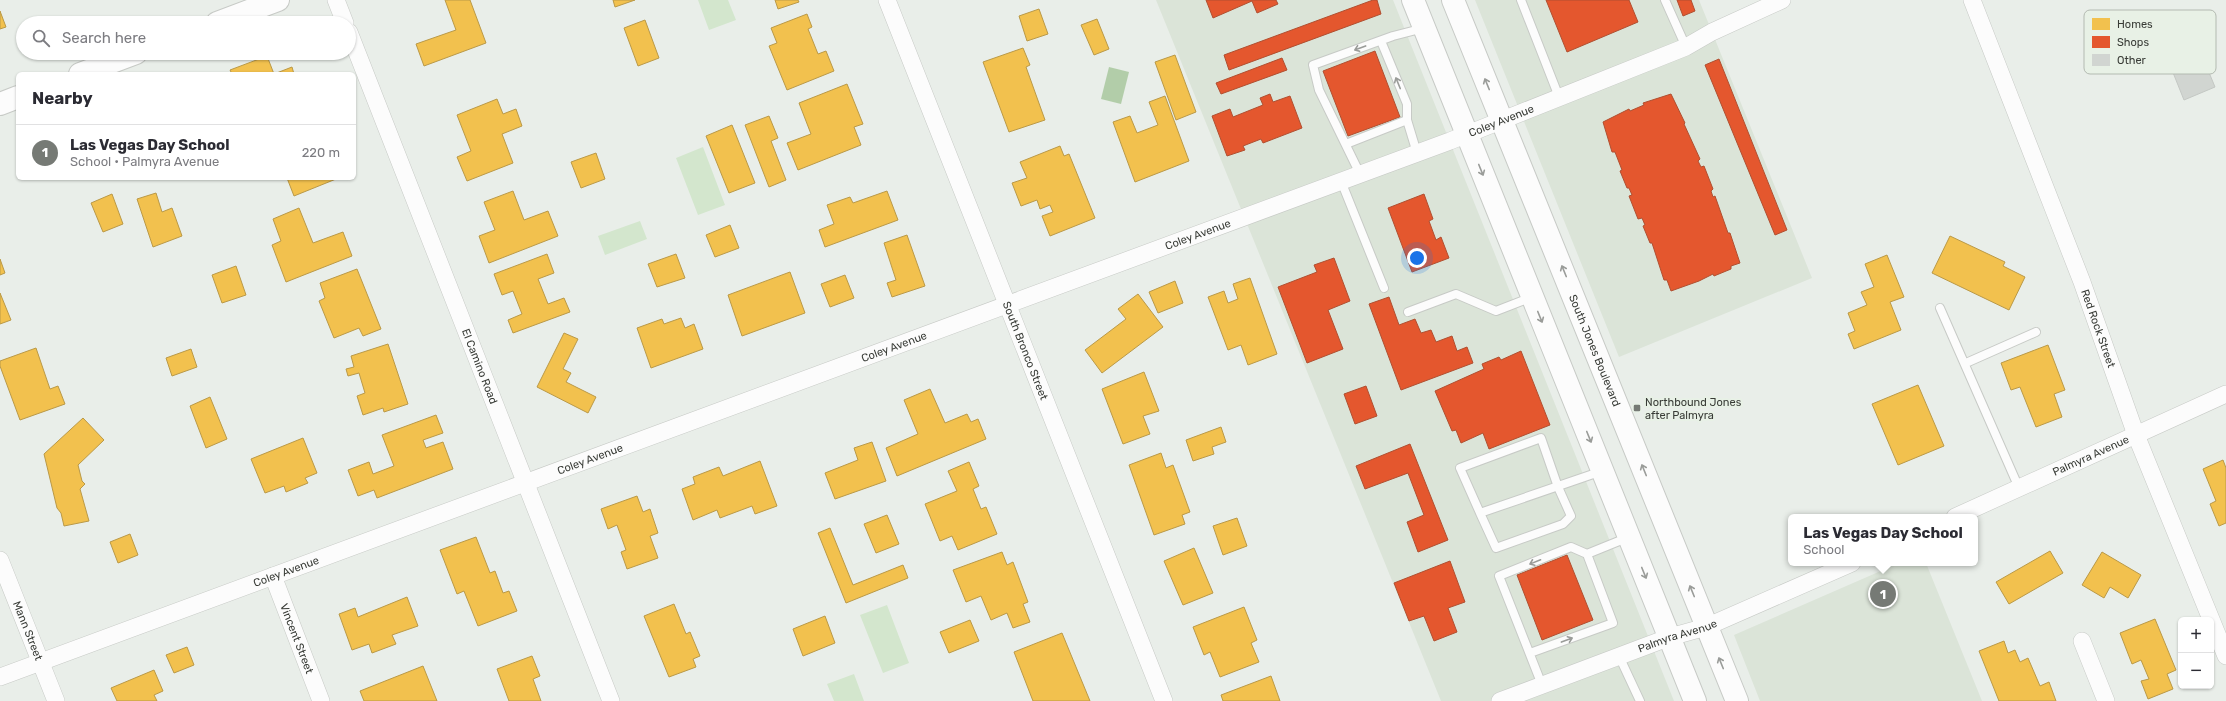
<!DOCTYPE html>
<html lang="en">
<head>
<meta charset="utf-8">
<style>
  body { margin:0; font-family:Rubik,sans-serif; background:#f7f7f7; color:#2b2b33 }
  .controls { position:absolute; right:12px; bottom:12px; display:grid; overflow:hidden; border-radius:6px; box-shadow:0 1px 3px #0004 }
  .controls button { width:36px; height:36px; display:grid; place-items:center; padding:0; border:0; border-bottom:1px solid #e1e1e2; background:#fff; color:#2b2b33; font:20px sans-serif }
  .you { position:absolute; left:1417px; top:258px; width:14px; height:14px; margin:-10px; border:3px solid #fff; border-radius:50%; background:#1a73e8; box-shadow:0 0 0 6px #1a73e833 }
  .badge { display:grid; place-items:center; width:26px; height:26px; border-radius:50%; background:#767a75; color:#fff; font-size:13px; font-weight:700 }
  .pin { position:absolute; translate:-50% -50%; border:2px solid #fff; box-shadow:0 1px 4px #0006 }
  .popup { position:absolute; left:1788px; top:514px; width:190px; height:52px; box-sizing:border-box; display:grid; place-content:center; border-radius:6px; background:#fff; filter:drop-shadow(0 1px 3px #0005); font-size:13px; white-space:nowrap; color:#7c7c81 }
  .popup b { font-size:15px; color:#2b2b33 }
  .popup::after { content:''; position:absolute; left:50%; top:100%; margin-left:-8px; border:8px solid transparent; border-top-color:#fff }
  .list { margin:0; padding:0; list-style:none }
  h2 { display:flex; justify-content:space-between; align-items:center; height:52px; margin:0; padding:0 16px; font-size:17px }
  h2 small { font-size:13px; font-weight:400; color:#7c7c81 }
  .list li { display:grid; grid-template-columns:26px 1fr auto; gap:12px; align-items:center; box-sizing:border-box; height:56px; padding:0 16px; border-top:1px solid #e1e1e2 }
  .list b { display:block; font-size:15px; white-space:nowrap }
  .list p { margin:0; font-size:13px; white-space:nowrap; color:#7c7c81 }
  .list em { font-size:13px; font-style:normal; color:#7c7c81 }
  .icon { flex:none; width:22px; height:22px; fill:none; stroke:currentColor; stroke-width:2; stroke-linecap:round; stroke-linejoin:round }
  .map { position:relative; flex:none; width:2226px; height:701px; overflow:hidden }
  .search { position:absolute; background:#fff; box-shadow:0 1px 3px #0004; left:16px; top:16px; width:340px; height:44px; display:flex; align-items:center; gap:10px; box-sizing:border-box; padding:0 14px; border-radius:22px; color:#7c7c81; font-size:15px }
  .panel { position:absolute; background:#fff; box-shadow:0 1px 3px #0004; left:16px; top:72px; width:340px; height:108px; border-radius:6px }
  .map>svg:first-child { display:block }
</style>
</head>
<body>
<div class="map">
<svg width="2226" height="701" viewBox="0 0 2226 701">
  <rect width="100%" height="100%" fill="#e9eee9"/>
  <path fill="#dbe4d8" d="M 1156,0 L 1393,0 L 1674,701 L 1441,701 Z
    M 1475,0 L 1699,0 L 1812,278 L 1619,357 Z
    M 1899,563 L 1926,563 L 1982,701 L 1760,701 L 1734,635 Z"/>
  <path fill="#d3e6cd" d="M 698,0 L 728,0 L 736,20 L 709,30 Z
    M 703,147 L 725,205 L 698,215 L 676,158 Z
    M 640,221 L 647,239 L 605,255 L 598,236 Z
    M 887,605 L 909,663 L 883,673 L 860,615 Z
    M 854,674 L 864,701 L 834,701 L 827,684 Z"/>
  <path fill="#b2cda9" d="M 1109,67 L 1129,72 L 1121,104 L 1101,99 Z"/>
  <path fill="#f2c14e" stroke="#ba9947" d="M 445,0 L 470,0 L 486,43 L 424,66 L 416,44 L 456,30 Z
    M 613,0 L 635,0 L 615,7 Z
    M 775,0 L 798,0 L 799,2 L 778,9 Z
    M 1039,9 L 1048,34 L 1027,41 L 1019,16 Z
    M 0,11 L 6,27 L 0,29 Z
    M 807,14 L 812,27 L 808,29 L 818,54 L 826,51 L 834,71 L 787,90 L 769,46 L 777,43 L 771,28 Z
    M 1097,19 L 1109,49 L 1094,55 L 1081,25 Z
    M 645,20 L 659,58 L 638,66 L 624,28 Z
    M 1023,48 L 1030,65 L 1026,67 L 1045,120 L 1009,132 L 983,62 Z
    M 1175,55 L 1196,112 L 1176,120 L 1155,62 Z
    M 267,56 L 274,74 L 292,67 L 294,74 L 232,74 L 230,70 Z
    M 847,84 L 863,124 L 854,127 L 861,145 L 798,170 L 787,143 L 811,134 L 799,103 Z
    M 1165,96 L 1189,161 L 1135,182 L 1113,122 L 1130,116 L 1137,133 L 1158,125 L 1149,102 Z
    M 497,99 L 503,114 L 516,109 L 522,126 L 502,134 L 513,163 L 467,181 L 457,157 L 471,151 L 457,115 Z
    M 769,116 L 778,138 L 771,141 L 786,180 L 769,187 L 745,125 Z
    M 732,125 L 755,183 L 729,193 L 706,136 Z
    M 1060,146 L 1064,156 L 1069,154 L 1095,218 L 1050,236 L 1042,216 L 1053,212 L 1050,205 L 1040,209 L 1037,200 L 1021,206 L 1012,183 L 1027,178 L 1020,162 Z
    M 596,153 L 605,179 L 581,188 L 571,162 Z
    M 287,178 L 335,178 L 336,179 L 294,196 Z
    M 513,191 L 524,220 L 548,211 L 558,236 L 489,263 L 479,236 L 495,230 L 484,202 Z
    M 887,191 L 898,220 L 825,247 L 819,230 L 834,224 L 827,205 L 850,197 L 853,203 Z
    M 156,193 L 162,212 L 172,208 L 182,236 L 153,247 L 137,199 Z
    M 112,194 L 123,224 L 103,232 L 91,203 Z
    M 299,208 L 313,243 L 343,232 L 352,256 L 286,282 L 272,245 L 281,241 L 273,219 Z
    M 730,225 L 739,248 L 715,257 L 706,235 Z
    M 907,235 L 925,286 L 892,297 L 887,283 L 896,280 L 884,243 Z
    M 1950,236 L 2005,262 L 2003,266 L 2025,277 L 2009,310 L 1932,273 Z
    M 547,254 L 554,273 L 538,279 L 548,304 L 564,298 L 570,312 L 513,333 L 508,320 L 522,314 L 513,291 L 502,295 L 494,274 Z
    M 676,254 L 685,278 L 657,287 L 648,264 Z
    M 1887,255 L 1904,297 L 1890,302 L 1901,330 L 1854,349 L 1848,334 L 1855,331 L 1848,313 L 1867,305 L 1861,292 L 1874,287 L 1865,264 Z
    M 0,259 L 5,273 L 0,275 Z
    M 236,266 L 246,295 L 222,303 L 212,275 Z
    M 357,269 L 381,329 L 363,336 L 359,328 L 334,338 L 319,301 L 325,298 L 320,283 Z
    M 790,272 L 805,313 L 742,336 L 728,295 Z
    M 845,275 L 854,298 L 830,307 L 821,284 Z
    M 1250,278 L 1277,354 L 1248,365 L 1241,345 L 1228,350 L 1208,297 L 1224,291 L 1228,303 L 1238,299 L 1233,284 Z
    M 1175,281 L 1183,303 L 1158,313 L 1149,292 Z
    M 0,293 L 11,320 L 0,324 Z
    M 1138,294 L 1163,327 L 1102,373 L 1085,350 L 1126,319 L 1118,309 Z
    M 681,318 L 685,328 L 694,324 L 703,349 L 651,368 L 637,328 L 662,319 L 664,324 Z
    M 564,333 L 578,339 L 563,369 L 571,373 L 566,382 L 596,397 L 588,413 L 537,387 Z
    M 388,344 L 408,404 L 384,412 L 383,408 L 363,415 L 357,396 L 365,393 L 359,373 L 348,376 L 346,369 L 354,367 L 351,356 Z
    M 2048,345 L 2065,390 L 2054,394 L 2062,417 L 2036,427 L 2020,387 L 2011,390 L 2001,363 Z
    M 36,348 L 50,389 L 58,386 L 65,404 L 20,420 L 0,366 L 0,361 Z
    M 191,349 L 197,367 L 172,376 L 166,358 Z
    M 1144,372 L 1159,411 L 1143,416 L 1150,434 L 1123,444 L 1102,389 Z
    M 1918,385 L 1944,446 L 1898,465 L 1872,404 Z
    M 930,389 L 945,423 L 967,414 L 971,422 L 978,419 L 986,439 L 897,476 L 886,448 L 918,434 L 904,400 Z
    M 210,397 L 227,439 L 206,448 L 190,406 Z
    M 436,415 L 443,433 L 423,440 L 426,448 L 443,442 L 453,469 L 377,498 L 374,490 L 358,496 L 348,470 L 369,462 L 373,474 L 394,466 L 382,435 Z
    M 83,418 L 104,440 L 78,465 L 82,481 L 85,484 L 80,489 L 89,521 L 64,526 L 61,513 L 57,508 L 44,454 Z
    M 1221,427 L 1226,442 L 1212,447 L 1214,454 L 1193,461 L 1186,440 Z
    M 303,438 L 317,473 L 305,478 L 308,483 L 286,492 L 284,486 L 265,493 L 251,459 Z
    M 872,442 L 886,481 L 835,499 L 825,473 L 858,460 L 854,448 Z
    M 1161,453 L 1166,468 L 1173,465 L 1190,512 L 1182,515 L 1185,524 L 1154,535 L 1129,465 Z
    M 2223,460 L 2226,468 L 2226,523 L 2219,526 L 2210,504 L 2216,501 L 2203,469 Z
    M 760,461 L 777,506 L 755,514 L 752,506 L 720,518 L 717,510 L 693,520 L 682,489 L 695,484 L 693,477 L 719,467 L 723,476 Z
    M 969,462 L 979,486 L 973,489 L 981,509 L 986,507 L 997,534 L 958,550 L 952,536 L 940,541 L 925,504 L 957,491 L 948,471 Z
    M 637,496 L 643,512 L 650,509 L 658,533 L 650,536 L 658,558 L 627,569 L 621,552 L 626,550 L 617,525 L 608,529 L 601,509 Z
    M 887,515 L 899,544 L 876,553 L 864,524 Z
    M 1237,518 L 1247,546 L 1223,555 L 1213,526 Z
    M 830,528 L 853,585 L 903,565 L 908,578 L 846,603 L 818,533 Z
    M 130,534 L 138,555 L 118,563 L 110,542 Z
    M 476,537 L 490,573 L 495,571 L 503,593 L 509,591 L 517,611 L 478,626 L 464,591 L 457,594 L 440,550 Z
    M 1194,548 L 1213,593 L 1183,605 L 1164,561 Z
    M 2050,551 L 2063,573 L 2009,604 L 1996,582 Z
    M 1002,552 L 1007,565 L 1013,562 L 1028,602 L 1023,604 L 1030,622 L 1013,628 L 1007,613 L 991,620 L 981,596 L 966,602 L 953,570 Z
    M 2102,552 L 2141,575 L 2128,598 L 2110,587 L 2104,598 L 2082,585 Z
    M 407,597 L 418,626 L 392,635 L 396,644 L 372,653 L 369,644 L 352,650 L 339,614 L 355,608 L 358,617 Z
    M 674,604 L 686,634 L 690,632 L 700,656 L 693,659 L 696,667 L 669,677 L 644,616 Z
    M 1244,607 L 1257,640 L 1251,643 L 1259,662 L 1220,677 L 1210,652 L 1204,655 L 1193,627 Z
    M 825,616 L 835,643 L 803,656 L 793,629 Z
    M 2155,619 L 2176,670 L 2167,674 L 2173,689 L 2148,699 L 2141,681 L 2149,679 L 2141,660 L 2132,664 L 2120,633 Z
    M 970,620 L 979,641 L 949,653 L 940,632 Z
    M 1062,633 L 1090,701 L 1033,701 L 1014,652 Z
    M 2004,641 L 2008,653 L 2015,650 L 2020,662 L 2028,658 L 2040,686 L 2049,682 L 2056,701 L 1999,701 L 1979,651 Z
    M 187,647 L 194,665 L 174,673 L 166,655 Z
    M 532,656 L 540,676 L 533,679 L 541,701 L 509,701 L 497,669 Z
    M 423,666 L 437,701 L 364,701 L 360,691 Z
    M 154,670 L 163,691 L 154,695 L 157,701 L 117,701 L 111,688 Z
    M 1271,676 L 1280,701 L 1223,701 L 1221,695 Z"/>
  <path fill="#e4572e" stroke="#b04f30" d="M 1206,0 L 1276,0 L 1278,4 L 1257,13 L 1252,1 L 1213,18 Z
    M 1373,0 L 1377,0 L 1381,14 L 1229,70 L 1224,55 Z
    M 1546,0 L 1629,0 L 1638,22 L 1567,52 Z
    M 1677,0 L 1691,0 L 1695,11 L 1683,16 Z
    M 1375,51 L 1400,117 L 1348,136 L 1323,71 Z
    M 1282,58 L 1287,70 L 1221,94 L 1216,83 Z
    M 1719,59 L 1787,230 L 1775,235 L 1705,65 Z
    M 1270,94 L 1273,102 L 1290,96 L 1302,128 L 1263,143 L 1261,139 L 1243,146 L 1245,150 L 1227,156 L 1212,116 L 1230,109 L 1233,117 L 1263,105 L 1260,98 Z
    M 1671,94 L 1685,123 L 1684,124 L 1700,159 L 1698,161 L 1701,167 L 1704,166 L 1713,189 L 1711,191 L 1713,197 L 1715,196 L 1728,233 L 1730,233 L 1740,263 L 1731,266 L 1731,269 L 1714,276 L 1713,274 L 1699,281 L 1671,291 L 1667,280 L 1664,280 L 1652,243 L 1650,243 L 1643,226 L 1645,225 L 1642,218 L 1638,219 L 1629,196 L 1632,195 L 1629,188 L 1627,188 L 1620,171 L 1622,170 L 1615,152 L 1612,152 L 1603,122 L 1629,109 L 1630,111 L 1644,105 L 1643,103 Z
    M 1424,194 L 1433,219 L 1429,221 L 1436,240 L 1441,237 L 1449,258 L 1412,272 L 1388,208 Z
    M 1334,258 L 1350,301 L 1328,310 L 1343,349 L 1307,363 L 1278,287 L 1317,272 L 1314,265 Z
    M 1389,297 L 1399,325 L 1415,319 L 1421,333 L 1431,330 L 1436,342 L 1452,336 L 1457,351 L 1467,347 L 1473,363 L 1401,390 L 1369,304 Z
    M 1521,351 L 1550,425 L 1489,449 L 1483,433 L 1461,443 L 1456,430 L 1452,431 L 1435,391 L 1484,369 L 1482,364 L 1499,357 L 1501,360 Z
    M 1366,386 L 1377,416 L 1355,424 L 1344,394 Z
    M 1410,444 L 1448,540 L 1418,552 L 1407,522 L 1424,515 L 1408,473 L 1365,489 L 1356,466 Z
    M 1567,555 L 1593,620 L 1542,640 L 1517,575 Z
    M 1450,561 L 1465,602 L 1448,608 L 1457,632 L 1434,641 L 1424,616 L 1409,621 L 1394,583 Z"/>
  <path fill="#d1d5d1" stroke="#c4c8c4" d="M 2203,58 L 2215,87 L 2184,100 L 2172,70 Z"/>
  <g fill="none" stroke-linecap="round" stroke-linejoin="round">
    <g stroke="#c7cac6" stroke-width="10">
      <path id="lane" d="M 1521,0 L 1559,97
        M 1665,0 L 1686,47
        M 1381,41 L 1407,104 L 1407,120 L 1417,153
        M 1346,144 L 1407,120
        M 1360,174 L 1319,90 L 1313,65 L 1393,36 L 1424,28
        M 1341,181 L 1384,288
        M 1940,308 L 2019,488
        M 1408,312 L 1456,294 L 1496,311 L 1532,297
        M 1966,363 L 2036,332
        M 1480,513 L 1496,548 L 1563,524 L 1571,516 L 1558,487 L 1541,438 L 1460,468 L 1480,513 L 1602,471
        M 1530,653 L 1613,623 L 1587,554
        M 1619,656 L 1640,701
        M 1542,685 L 1499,576 L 1571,547 L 1587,554 L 1629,537"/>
    </g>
    <g stroke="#c7cac6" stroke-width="18">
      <g id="street">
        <path d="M 336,0 L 345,23"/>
        <path id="s1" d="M 887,0 L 1164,701"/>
        <path id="s2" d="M 1972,0 L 2082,282 L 2136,435 L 2226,656"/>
        <path id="s3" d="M 349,32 L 611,701"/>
        <path id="s4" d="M 1955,517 L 2226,394"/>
        <path id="s5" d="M 0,560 L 56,701"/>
        <path id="s6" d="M 273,576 L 321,701"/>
        <path d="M 2082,641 L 2106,701"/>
        <path id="s7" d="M 0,677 L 1450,141 L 1686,47 L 1712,32 L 1782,0"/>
        <path id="s8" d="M 1500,701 L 1670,637 L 1706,627 L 1852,563"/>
      </g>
    </g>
    <g stroke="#c7cac6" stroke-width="24">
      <path id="secondary" d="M 217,23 L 278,0
        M 80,74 L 136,53
        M 0,104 L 18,97"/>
    </g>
    <g stroke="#c7cac6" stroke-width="24">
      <g id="primary">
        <path d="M 1413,0 L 1695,701"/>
        <path id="s9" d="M 1453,0 L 1737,701"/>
      </g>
    </g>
    <use href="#lane" stroke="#fcfcfc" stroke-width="8"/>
    <use href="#street" stroke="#fcfcfc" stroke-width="17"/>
    <use href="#secondary" stroke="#fcfcfc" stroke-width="22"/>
    <use href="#primary" stroke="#fcfcfc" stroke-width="22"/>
  </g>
  <defs><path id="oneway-shaft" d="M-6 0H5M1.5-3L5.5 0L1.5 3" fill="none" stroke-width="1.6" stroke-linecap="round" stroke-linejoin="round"/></defs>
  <g stroke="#9a9c99">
    <use href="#oneway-shaft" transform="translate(1360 48) rotate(160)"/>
    <use href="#oneway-shaft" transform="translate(1398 83) rotate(-112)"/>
    <use href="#oneway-shaft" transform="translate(1487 84) rotate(-112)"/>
    <use href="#oneway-shaft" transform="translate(1481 170) rotate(68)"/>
    <use href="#oneway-shaft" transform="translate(1564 271) rotate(-112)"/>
    <use href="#oneway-shaft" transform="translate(1540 317) rotate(68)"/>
    <use href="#oneway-shaft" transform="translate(1589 437) rotate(68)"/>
    <use href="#oneway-shaft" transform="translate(1644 470) rotate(-112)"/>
    <use href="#oneway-shaft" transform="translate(1535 562) rotate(158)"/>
    <use href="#oneway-shaft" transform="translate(1644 573) rotate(68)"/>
    <use href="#oneway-shaft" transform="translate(1692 591) rotate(-112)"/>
    <use href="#oneway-shaft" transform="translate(1567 640) rotate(-20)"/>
    <use href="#oneway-shaft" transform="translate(1721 663) rotate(-112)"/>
  </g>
  <rect fill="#767a75" stroke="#e8f1e6" stroke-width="1.5" x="1633" y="404" width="8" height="8" rx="2"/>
  <g text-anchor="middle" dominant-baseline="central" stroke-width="4" stroke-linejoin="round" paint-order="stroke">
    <g font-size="11" fill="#383b36" stroke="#e8f1e6">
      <text stroke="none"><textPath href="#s7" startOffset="1601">Coley Avenue</textPath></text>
      <text stroke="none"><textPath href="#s7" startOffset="1277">Coley Avenue</textPath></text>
      <text stroke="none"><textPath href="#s2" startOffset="352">Red Rock Street</textPath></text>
      <text stroke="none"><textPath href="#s7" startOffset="953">Coley Avenue</textPath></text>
      <text stroke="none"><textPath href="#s9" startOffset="378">South Jones Boulevard</textPath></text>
      <text stroke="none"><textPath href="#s1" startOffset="377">South Bronco Street</textPath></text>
      <text stroke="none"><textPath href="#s3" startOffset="359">El Camino Road</textPath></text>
      <text stroke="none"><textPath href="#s4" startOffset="149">Palmyra Avenue</textPath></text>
      <text stroke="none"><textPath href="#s7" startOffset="629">Coley Avenue</textPath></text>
      <text stroke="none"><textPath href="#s7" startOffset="305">Coley Avenue</textPath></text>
      <text stroke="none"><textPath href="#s5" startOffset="76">Mann Street</textPath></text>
      <text stroke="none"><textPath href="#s8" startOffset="189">Palmyra Avenue</textPath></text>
      <text stroke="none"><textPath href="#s6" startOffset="67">Vincent Street</textPath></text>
    </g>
    <g font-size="11" fill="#383b36" stroke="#e8f1e6" text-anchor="start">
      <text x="1645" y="402">Northbound Jones<tspan x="1645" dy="13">after Palmyra</tspan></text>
    </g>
  </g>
  <rect x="2084" y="10" width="132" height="64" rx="6" fill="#e8f1e6" stroke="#b3bab1" stroke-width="1"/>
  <rect x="2092" y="18" width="18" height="12" fill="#f2c14e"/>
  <rect x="2092" y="36" width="18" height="12" fill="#e4572e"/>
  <rect x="2092" y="54" width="18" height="12" fill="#d1d5d1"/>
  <g font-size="11" fill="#383b36">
    <text x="2117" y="28">Homes</text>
    <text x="2117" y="46">Shops</text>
    <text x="2117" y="64">Other</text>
  </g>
</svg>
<div class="controls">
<button>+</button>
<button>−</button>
</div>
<div class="you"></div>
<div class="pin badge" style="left:1883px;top:594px">1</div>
<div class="popup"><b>Las Vegas Day School</b>School</div>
<div class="search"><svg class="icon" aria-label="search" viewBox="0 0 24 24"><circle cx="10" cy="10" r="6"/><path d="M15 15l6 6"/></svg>Search here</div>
<section class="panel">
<h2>Nearby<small></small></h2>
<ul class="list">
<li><span class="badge">1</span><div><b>Las Vegas Day School</b><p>School · Palmyra Avenue</p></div><em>220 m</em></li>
</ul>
</section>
</div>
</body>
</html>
